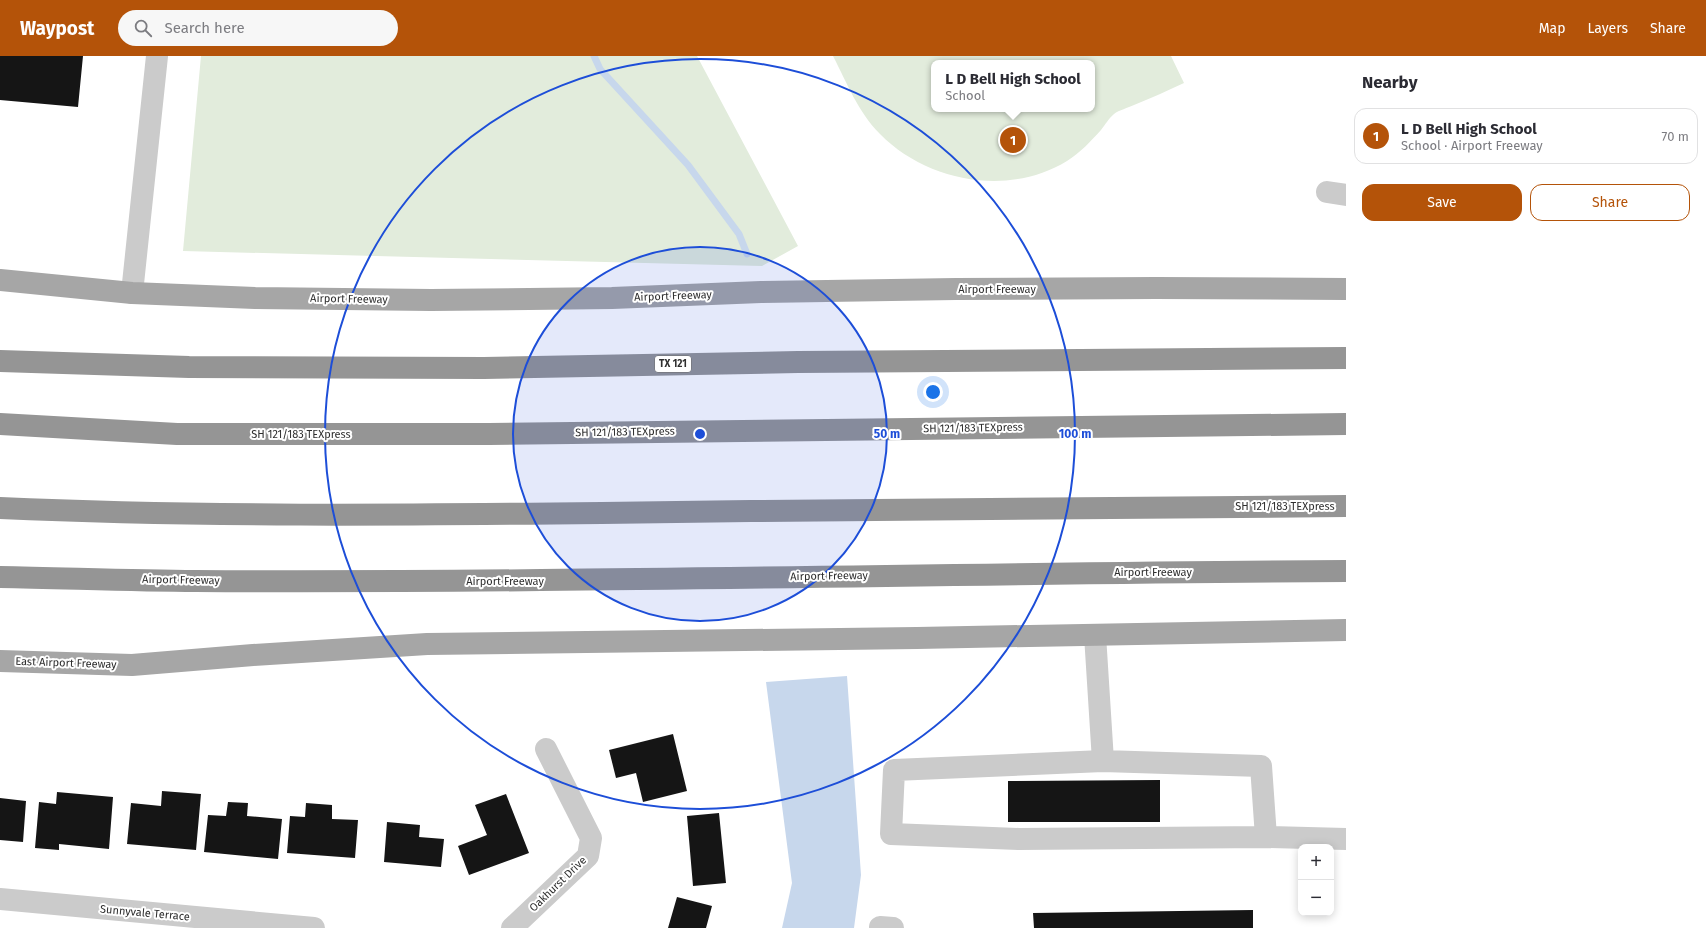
<!DOCTYPE html>
<html lang="en">
<head>
<meta charset="utf-8">
<style>
  body { margin:0; font-family:"Fira Sans",sans-serif; background:#f7f7f7; color:#2b2b33 }
  .controls { position:absolute; right:12px; bottom:12px; display:grid; overflow:hidden; border-radius:8px; box-shadow:0 2px 10px #0003 }
  .controls button { width:36px; height:36px; display:grid; place-items:center; padding:0; border:0; border-bottom:1px solid #e1e1e2; background:#fff; color:#2b2b33; font:20px sans-serif }
  .you { position:absolute; left:933px; top:336px; width:14px; height:14px; margin:-10px; border:3px solid #fff; border-radius:50%; background:#1a73e8; box-shadow:0 0 0 6px #1a73e833 }
  .badge { display:grid; place-items:center; width:26px; height:26px; border-radius:50%; background:#b45309; color:#fff; font-size:13px; font-weight:700 }
  .pin { position:absolute; translate:-50% -50%; border:2px solid #fff; box-shadow:0 1px 4px #0006 }
  .popup { position:absolute; left:931px; top:4px; width:164px; height:52px; box-sizing:border-box; display:grid; place-content:center; border-radius:8px; background:#fff; filter:drop-shadow(0 1px 3px #0005); font-size:13px; white-space:nowrap; color:#7c7c81 }
  .popup b { font-size:15px; color:#2b2b33 }
  .popup::after { content:''; position:absolute; left:50%; top:100%; margin-left:-8px; border:8px solid transparent; border-top-color:#fff }
  .list { margin:0; padding:0; list-style:none }
  h2 { display:flex; justify-content:space-between; align-items:center; height:52px; margin:0; padding:0 16px; font-size:17px }
  h2 small { font-size:13px; font-weight:400; color:#7c7c81 }
  .list li { display:grid; grid-template-columns:26px 1fr auto; gap:12px; align-items:center; box-sizing:border-box; height:56px; margin:0 8px 8px; padding:0 8px; border:1px solid #e1e1e2; border-radius:12px }
  .list b { display:block; font-size:15px; white-space:nowrap }
  .list p { margin:0; font-size:13px; white-space:nowrap; color:#7c7c81 }
  .list em { font-size:13px; font-style:normal; color:#7c7c81 }
  .actions { display:flex; gap:8px; padding:12px 16px }
  .actions a { flex:1; padding:9px 0; border:1px solid #b45309; border-radius:12px; text-align:center; font-size:14px; color:#b45309 }
  .actions .main { background:#b45309; color:#fff }
  .icon { flex:none; width:22px; height:22px; fill:none; stroke:currentColor; stroke-width:2; stroke-linecap:round; stroke-linejoin:round }
  .map { position:relative; flex:none; width:1346px; height:872px; overflow:hidden }
  header { display:flex; align-items:center; gap:24px; box-sizing:border-box; height:56px; padding:0 20px; background:#b45309; color:#fff }
  header strong { font-size:19px }
  nav { display:flex; gap:22px; margin-inline-start:auto; font-size:14px }
  .search { width:280px; height:36px; background:#f7f7f7; display:flex; align-items:center; gap:10px; box-sizing:border-box; padding:0 14px; border-radius:22px; color:#7c7c81; font-size:15px }
  main { display:flex }
  aside { flex:1; background:#fff }
  .map>svg:first-child { display:block }
</style>
</head>
<body>
<header>
<strong>Waypost</strong>
<div class="search"><svg class="icon" aria-label="search" viewBox="0 0 24 24"><circle cx="10" cy="10" r="6"/><path d="M15 15l6 6"/></svg>Search here</div>
<nav><a>Map</a><a>Layers</a><a>Share</a></nav>
</header>
<main>
<div class="map">
<svg width="1346" height="872" viewBox="0 0 1346 872">
  <rect width="100%" height="100%" fill="#fff"/>
  <path fill="#e2ecdc" fill-rule="evenodd" d="M 201,0 L 697,0 L 798,190 L 762,210 L 183,195 Z
    M 833,0 L 1171,0 L 1184,27 C 1167,35 1151,42 1134,49 C 1128,52 1119,54 1114,58 C 1109,62 1105,69 1101,74 C 1091,85 1080,97 1067,105 C 1009,141 927,126 880,78 C 858,56 847,27 833,0 ZM 934,7 L 1092,7 L 1092,53 L 934,53 Z"/>
  <path fill="#c7d7ec" d="M 847,620 L 861,819 L 854,872 L 782,872 L 792,827 L 766,626 Z"/>
  <g fill="none" stroke-linecap="round" stroke-linejoin="round">
    <path stroke="#c7d7ec" stroke-width="7" d="M 594,0 L 600,13 L 688,109 L 739,178 L 747,198"/>
  </g>
  <path fill="#151515" d="M 0,0 L 83,0 L 78,51 L 0,44 Z
    M 673,678 L 687,735 L 643,746 L 636,717 L 616,722 L 609,694 Z
    M 1160,724 L 1160,766 L 1008,766 L 1008,725 Z
    M 162,735 L 201,738 L 196,794 L 127,788 L 131,747 L 161,750 Z
    M 57,736 L 113,741 L 109,793 L 59,788 L 59,794 L 35,792 L 39,746 L 56,748 Z
    M 506,738 L 529,797 L 469,819 L 458,790 L 487,779 L 475,749 Z
    M 0,742 L 26,745 L 23,786 L 0,784 Z
    M 228,746 L 248,747 L 247,760 L 282,763 L 278,803 L 204,796 L 208,759 L 226,760 Z
    M 306,747 L 332,749 L 332,763 L 358,764 L 355,802 L 287,797 L 290,760 L 305,761 Z
    M 719,757 L 726,827 L 693,830 L 687,760 Z
    M 387,766 L 420,769 L 419,781 L 444,783 L 441,811 L 384,806 Z
    M 677,841 L 712,850 L 706,872 L 668,872 Z
    M 1253,854 L 1253,872 L 1034,872 L 1033,857 Z"/>
  <g fill="none" stroke-linecap="round" stroke-linejoin="round">
    <path stroke="#cbcbcb" stroke-width="22" d="M 1327,136 L 1346,139
      M 132,237 L 157,0
      M 1095,579 L 1103,705 L 1261,710 L 1266,781 L 1019,783 L 891,778 L 894,714 L 1103,705
      M 1266,781 L 1346,783
      M 0,843 L 314,872
      M 880,871 L 893,872
      M 512,872 L 588,800 L 591,782 L 546,693"/>
    <path stroke="#a6a6a6" stroke-width="22" d="M 0,224 L 132,237 L 255,242 L 431,244 L 612,242 L 761,236 L 956,233 L 1156,232 L 1346,233
      M 0,605 L 132,609 L 253,599 L 427,588 L 917,582 L 1346,574"/>
    <path stroke="#959595" stroke-width="22" d="M 0,305 L 189,311 L 484,312 L 798,306 L 1346,302
      M 0,368 L 177,378 L 489,378 L 1346,368
      M 0,452 C 200,461 401,459 602,457 C 850,454 1098,450 1346,450
      M 0,521 C 65,522 131,525 196,525 C 579,527 963,517 1346,515"/>
  </g>
  <circle cx="700" cy="378" r="187" fill="#1d4ed8" fill-opacity=".12"/>
  <g fill="none" stroke="#1d4ed8" stroke-width="2">
    <circle cx="700" cy="378" r="187"/>
    <circle cx="700" cy="378" r="375"/>
  </g>
  <g text-anchor="middle" dominant-baseline="central" stroke-width="4" stroke-linejoin="round" paint-order="stroke">
    <rect fill="#fff" stroke="#6d6d6d" stroke-width="1" x="655" y="300" width="36" height="16" rx="3"/>
    <g font-size="10" font-weight="bold" fill="#2e2e2e">
      <text x="673" y="308">TX 121</text>
    </g>
    <g font-size="11" fill="#2e2e2e" stroke="#fff">
      <text x="997" y="233">Airport Freeway</text>
      <text transform="translate(673 240) rotate(-2)">Airport Freeway</text>
      <text transform="translate(349 243) rotate(1)">Airport Freeway</text>
      <text transform="translate(973 372) rotate(-1)">SH 121/183 TEXpress</text>
      <text transform="translate(625 376) rotate(-1)">SH 121/183 TEXpress</text>
      <text x="301" y="378">SH 121/183 TEXpress</text>
      <text x="1285" y="450">SH 121/183 TEXpress</text>
      <text x="1153" y="516">Airport Freeway</text>
      <text transform="translate(829 520) rotate(-1)">Airport Freeway</text>
      <text transform="translate(181 524) rotate(1)">Airport Freeway</text>
      <text x="505" y="525">Airport Freeway</text>
      <text transform="translate(66 607) rotate(2)">East Airport Freeway</text>
      <text transform="translate(558 828) rotate(-44)">Oakhurst Drive</text>
      <text transform="translate(145 857) rotate(5)">Sunnyvale Terrace</text>
    </g>
  </g>
  <circle cx="700" cy="378" r="6" fill="#1d4ed8" stroke="#fff" stroke-width="2"/>
  <g font-size="12" text-anchor="middle" font-weight="bold" fill="#1d4ed8" stroke="#fff" stroke-width="4" stroke-linejoin="round" paint-order="stroke">
    <text x="887" y="382">50 m</text>
    <text x="1075" y="382">100 m</text>
  </g>
</svg>
<div class="controls">
<button>+</button>
<button>−</button>
</div>
<div class="you"></div>
<div class="pin badge" style="left:1013px;top:84px">1</div>
<div class="popup"><b>L D Bell High School</b>School</div>
</div>
<aside>
<h2>Nearby<small></small></h2>
<ul class="list">
<li><span class="badge">1</span><div><b>L D Bell High School</b><p>School · Airport Freeway</p></div><em>70 m</em></li>
</ul>
<div class="actions"><a class="main">Save</a><a>Share</a></div>
</aside>
</main>
</body>
</html>
